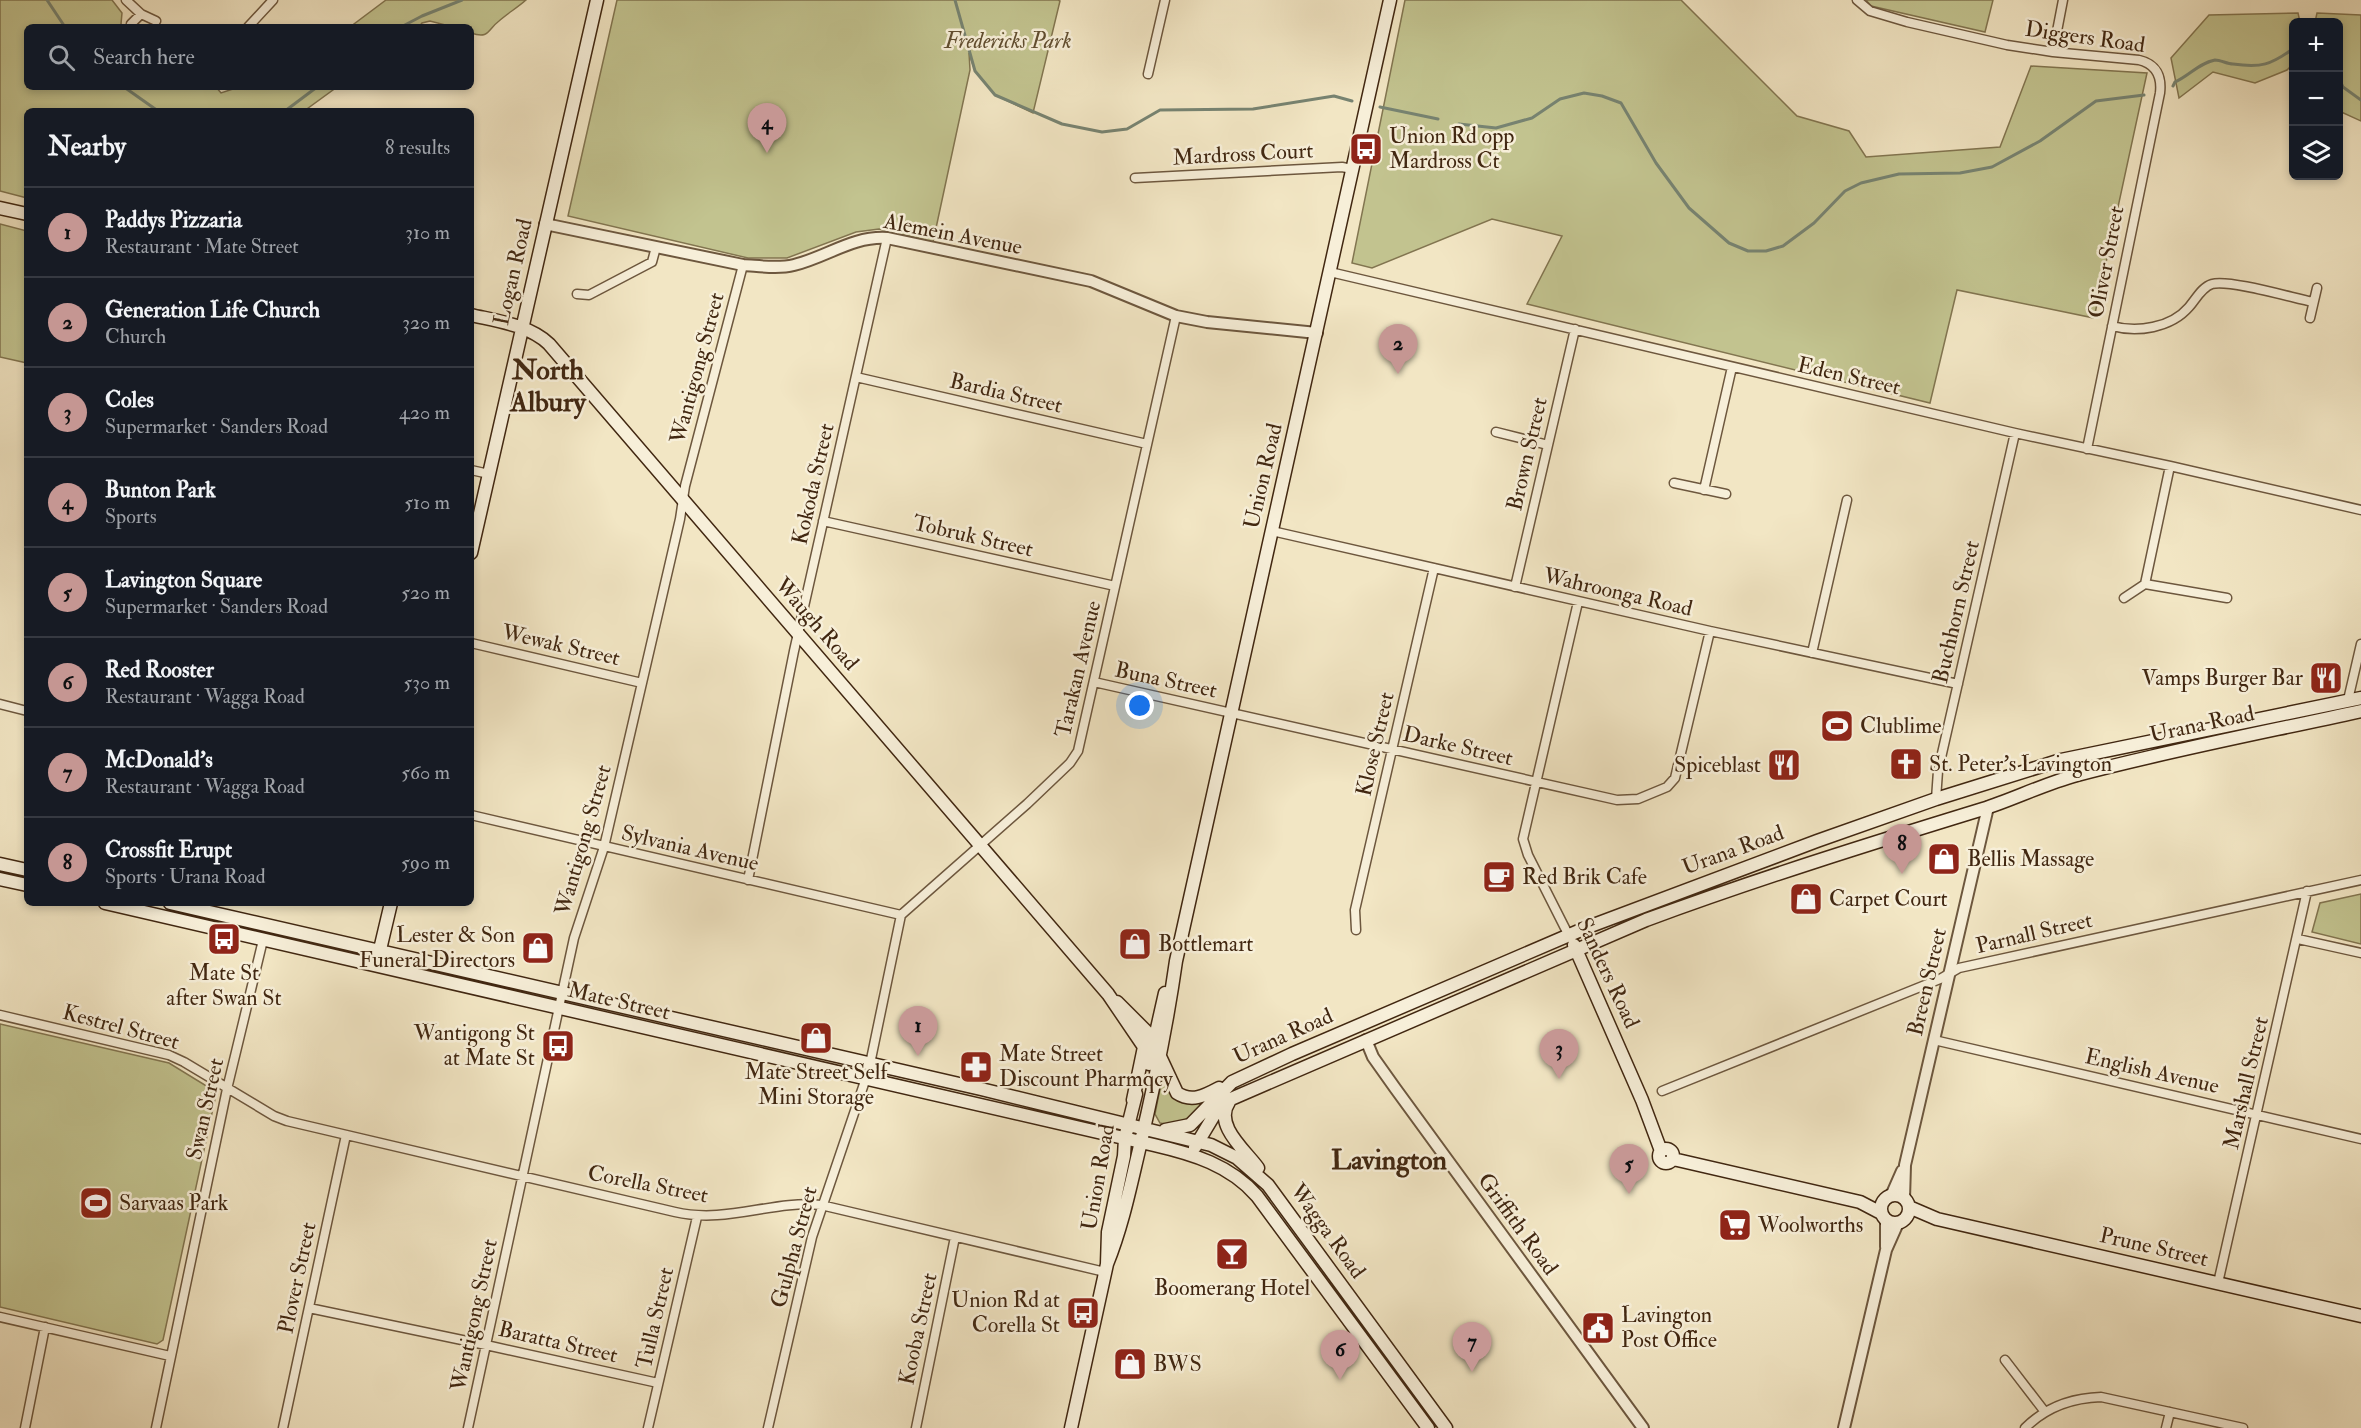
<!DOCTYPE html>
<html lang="en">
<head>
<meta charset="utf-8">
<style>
  body { margin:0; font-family:"IM FELL Double Pica",serif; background:#20242c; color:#f1f3f6 }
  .controls { position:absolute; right:18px; top:18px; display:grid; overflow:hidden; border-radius:9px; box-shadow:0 3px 9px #0003 }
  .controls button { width:54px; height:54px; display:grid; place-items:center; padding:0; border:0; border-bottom:2px solid #363941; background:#171b24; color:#f1f3f6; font:30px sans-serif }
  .you { position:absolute; left:1140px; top:706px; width:21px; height:21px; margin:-15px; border:4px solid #fff; border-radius:50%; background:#1a73e8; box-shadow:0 0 0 9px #1a73e833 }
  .badge { display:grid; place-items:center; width:39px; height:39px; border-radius:50%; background:#c59692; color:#111; font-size:20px; font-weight:700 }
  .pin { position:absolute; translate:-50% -50px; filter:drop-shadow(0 2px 3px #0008) }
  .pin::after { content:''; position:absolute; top:32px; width:21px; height:18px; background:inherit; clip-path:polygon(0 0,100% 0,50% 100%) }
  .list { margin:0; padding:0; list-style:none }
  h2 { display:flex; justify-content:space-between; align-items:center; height:78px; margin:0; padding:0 24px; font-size:26px }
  h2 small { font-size:20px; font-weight:400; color:#9ea1a6 }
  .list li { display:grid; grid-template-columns:39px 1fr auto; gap:18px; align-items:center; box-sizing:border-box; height:90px; padding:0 24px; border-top:2px solid #363941 }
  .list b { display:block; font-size:22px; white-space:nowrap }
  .list p { margin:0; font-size:20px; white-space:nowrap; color:#9ea1a6 }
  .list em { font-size:20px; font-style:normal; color:#9ea1a6 }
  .icon { flex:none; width:33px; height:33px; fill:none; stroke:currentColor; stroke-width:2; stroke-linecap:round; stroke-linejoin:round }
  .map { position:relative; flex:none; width:2361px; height:1428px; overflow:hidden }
  .search { position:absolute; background:#171b24; box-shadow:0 3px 9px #0003; left:24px; top:24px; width:450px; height:66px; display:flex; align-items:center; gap:15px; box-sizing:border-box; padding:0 21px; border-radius:9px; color:#9ea1a6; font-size:22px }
  .panel { position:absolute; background:#171b24; box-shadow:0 3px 9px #0003; left:24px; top:108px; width:450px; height:798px; border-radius:9px }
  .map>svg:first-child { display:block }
</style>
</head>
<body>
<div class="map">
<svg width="2361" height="1428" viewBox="0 0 2361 1428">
  <rect width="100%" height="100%" fill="#f2e6c4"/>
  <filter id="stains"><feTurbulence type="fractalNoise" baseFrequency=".00333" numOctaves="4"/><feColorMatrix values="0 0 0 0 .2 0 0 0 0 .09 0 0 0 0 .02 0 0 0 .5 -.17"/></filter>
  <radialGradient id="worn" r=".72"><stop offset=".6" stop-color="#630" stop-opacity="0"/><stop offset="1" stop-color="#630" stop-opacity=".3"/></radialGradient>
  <path fill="#c2c38f" stroke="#827550" stroke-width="1.5" d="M 0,0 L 112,0 L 122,13 L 121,24 L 124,27 L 27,27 L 27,87 L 216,87 L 221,93 L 239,87 L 337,87 L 304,111 L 27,111 L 27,198 L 0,191 Z
    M 386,0 L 526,0 C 517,8 508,13 499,21 C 487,30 490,39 471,33 L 471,27 L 453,27 L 430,21 L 422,23 L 419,27 L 350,27 Z
    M 617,0 L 1058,0 L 1060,1 L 1033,113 L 995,95 L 975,71 L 969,53 L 970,70 L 933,242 L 879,229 L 856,232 L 787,258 L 748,258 L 568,216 Z
    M 1405,0 L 1681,0 L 1797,116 L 1849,131 L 1866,157 L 2000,147 L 2031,66 L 2147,73 L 2094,318 L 1957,290 L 1930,403 L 1527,304 L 1562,236 L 1492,219 L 1372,268 L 1352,263 Z
    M 1866,0 L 1993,0 L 1985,32 L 1871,6 Z
    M 2298,13 L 2300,22 L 2294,22 L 2293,64 L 2287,70 L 2255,83 L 2213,72 L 2179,98 L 2171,58 L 2209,15 Z
    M 2317,13 L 2361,15 L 2361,121 L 2339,111 L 2338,22 L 2315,22 Z
    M 0,224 L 27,231 L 27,363 L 0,357 Z
    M 2361,894 L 2361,944 L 2312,932 L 2320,903 Z
    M 0,1024 L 169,1063 L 213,1090 L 215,1099 L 163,1340 L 157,1344 L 0,1307 Z
    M 1162,1078 L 1169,1090 L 1206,1100 C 1194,1115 1181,1128 1160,1123 L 1155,1114 Z"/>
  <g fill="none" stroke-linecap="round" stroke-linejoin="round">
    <path stroke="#778371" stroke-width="3" d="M 47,0 L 65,27
      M 955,0 L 975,71 L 995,95 L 1062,124 L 1102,132 L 1127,129 L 1160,110 L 1253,109 L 1334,96 L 1352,101
      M 401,27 L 422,16 L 462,0
      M 2338,76 L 2343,87 L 2361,100
      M 2173,86 L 2175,82 C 2189,76 2199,63 2215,60 C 2221,60 2227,64 2233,64 C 2261,68 2271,65 2294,48
      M 124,87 L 158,111
      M 1380,107 L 1438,119
      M 285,111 L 317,87
      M 1459,124 L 1496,128 L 1532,118 L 1560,99 L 1584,93 L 1602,96 L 1621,103 L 1656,163 L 1689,208 L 1729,243 L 1748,251 L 1766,251 L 1783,246 L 1814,223 L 1845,191 L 1861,183 L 1899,174 L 1960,173 L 1992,167 L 2040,141 L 2096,101 L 2144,95"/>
    <g stroke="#6d573e" stroke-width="11">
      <path id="minor" d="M 126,0 L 141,14 L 156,21
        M 1857,0 L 1870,11 L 1907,22 L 2007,45 L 2053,52 L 2139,60 C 2156,64 2162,76 2160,93 L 2087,449
        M 131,24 L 141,14
        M 248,27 L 273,0
        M 2053,52 L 2063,0
        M 1148,74 L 1165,0
        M 1135,178 L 1342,167 L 1352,169
        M 1330,272 L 2015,433 L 2170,466 L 2361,510
        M 577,294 L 589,295 L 652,262 L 656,247
        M 2310,318 L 2317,288
        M 2112,326 C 2137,333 2171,328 2189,307 C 2196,299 2202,287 2212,284 C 2229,279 2293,298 2313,302
        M 856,377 L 1147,444
        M 1496,432 L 1548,445
        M 471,470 L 489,474
        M 1674,483 L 1726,494
        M 1704,490 L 1732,367
        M 823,521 L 1115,586
        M 1272,531 L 1710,631 L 1958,684
        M 2145,584 L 2227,598
        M 1515,587 L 1575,329
        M 2124,598 L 2145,584 L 2170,466
        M 471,643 L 642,683
        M 1812,653 L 1847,500
        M 1094,682 L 1617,800 L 1638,799 L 1667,787 L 1675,778 L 1710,631
        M 2348,700 L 2361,644
        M 0,704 L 27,711
        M 1936,799 L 1938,771 L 2015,433
        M 471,815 L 901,915
        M 748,880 L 794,651 L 887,238
        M 1356,930 L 1355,910 L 1434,568
        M 1569,936 L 1528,855 L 1523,839 L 1578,602
        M 2298,939 L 2361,953
        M 0,1015 L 169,1055 L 184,1062 L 274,1116 L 287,1121 L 675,1212 C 727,1224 772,1200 821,1205 L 1105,1272
        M 1934,1040 L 2361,1139
        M 870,1064 L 901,915 L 1027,804 L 1070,763 L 1078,751 L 1176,316
        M 1662,1091 L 1940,979 L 1959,968 L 2361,880
        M 2218,1283 L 2307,891
        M 309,1308 L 486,1345 L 658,1383
        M 0,1317 L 170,1356
        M 2005,1360 L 2045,1412
        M 25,1428 L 45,1327
        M 156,1428 L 227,1089 L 263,940
        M 283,1428 L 346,1135
        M 468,1428 L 574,938 L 604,847 L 680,519 L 685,486 L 743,265
        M 648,1428 L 697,1217
        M 768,1428 L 812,1237 L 866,1078
        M 916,1428 L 955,1237
        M 2025,1428 C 2046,1407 2071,1398 2101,1397 L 2243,1428
        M 2166,1428 L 2170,1412"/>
    </g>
    <g stroke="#6d573e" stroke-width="14">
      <path id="tertiary" d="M 545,224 L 743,265 C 760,266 778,269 794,265 C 827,257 852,236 887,238 L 1091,281 L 1176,316 L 1207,322 L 1317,333
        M 1366,1040 L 1373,1057 L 1395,1088 L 1643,1428
        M 1891,1196 L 1902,1171
        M 1904,1199 L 1905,1165 L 1988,807
        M 1886,1247 L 1886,1220
        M 1844,1428 L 1886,1250 L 1898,1223"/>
    </g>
    <g stroke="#412711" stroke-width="15">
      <path id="secondary" d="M 0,208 L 27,214
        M 471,315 C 497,321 529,325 549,344 L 1108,994 L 1144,1047 L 1133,1100
        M 471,553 L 597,0
        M 0,864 L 27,870
        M 0,879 L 27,885
        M 105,903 L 1154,1145 C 1193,1154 1230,1165 1257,1196 L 1428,1428
        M 170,903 L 981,1089 L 1211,1145 L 1237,1158 L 1268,1185 L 1446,1428
        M 1574,945 L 1642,1100 L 1661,1151
        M 378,958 L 391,903
        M 1117,1002 L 1150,1035 L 1177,1093 C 1192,1103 1206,1095 1219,1088
        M 1149,1064 L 1165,993
        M 1229,1102 C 1213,1125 1246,1151 1258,1168
        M 1165,1130 L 1190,1125 L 1232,1082 L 1292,1054 L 1588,927 L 1817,841 L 1936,799 L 2061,760 L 2361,698
        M 1195,1147 L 1216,1112 L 1231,1099 L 1646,920 C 1757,879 1869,844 1983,809 C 2014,799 2044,784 2077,775 C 2171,750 2266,732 2361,711
        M1659 1156a7 7 0 1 1 14 0a7 7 0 1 1-14 0Z
        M 1673,1159 L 1860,1202 L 1881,1213
        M1881 1209a14 14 0 1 1 28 0a14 14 0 1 1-28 0Z
        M 1909,1207 L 1937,1219 L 2361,1316
        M 1107,1264 C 1122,1227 1130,1188 1139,1150 C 1154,1087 1167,1025 1176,961 L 1390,0
        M 1071,1428 L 1107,1264 L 1108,1232 L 1124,1156 L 1125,1138 L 1136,1094"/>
    </g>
    <use href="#minor" stroke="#f7efd9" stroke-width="8"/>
    <use href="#tertiary" stroke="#f7efd9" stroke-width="10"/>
    <use href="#secondary" stroke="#f7efd9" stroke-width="12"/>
  </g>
  <defs>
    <g id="bus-square" transform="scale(1.725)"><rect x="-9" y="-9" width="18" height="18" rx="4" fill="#8f2418" stroke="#f7efd9"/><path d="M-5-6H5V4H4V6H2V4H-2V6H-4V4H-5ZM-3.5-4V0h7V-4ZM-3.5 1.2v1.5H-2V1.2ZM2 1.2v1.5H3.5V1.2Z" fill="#fff"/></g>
    <g id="restaurant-square" transform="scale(1.725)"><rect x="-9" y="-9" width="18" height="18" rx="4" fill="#8f2418" stroke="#f7efd9"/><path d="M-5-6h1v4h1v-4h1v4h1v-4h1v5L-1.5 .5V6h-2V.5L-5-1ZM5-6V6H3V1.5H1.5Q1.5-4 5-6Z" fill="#fff"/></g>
    <g id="stadium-square" transform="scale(1.725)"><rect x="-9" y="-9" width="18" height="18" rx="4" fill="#8f2418" stroke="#f7efd9"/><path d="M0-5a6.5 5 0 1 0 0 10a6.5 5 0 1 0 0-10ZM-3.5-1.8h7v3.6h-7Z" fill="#fff"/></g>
    <g id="church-square" transform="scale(1.725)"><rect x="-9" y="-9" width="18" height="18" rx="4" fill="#8f2418" stroke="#f7efd9"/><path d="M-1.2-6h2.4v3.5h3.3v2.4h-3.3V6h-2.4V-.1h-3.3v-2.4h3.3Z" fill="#fff"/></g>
    <g id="shop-square" transform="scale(1.725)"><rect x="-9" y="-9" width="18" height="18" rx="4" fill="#8f2418" stroke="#f7efd9"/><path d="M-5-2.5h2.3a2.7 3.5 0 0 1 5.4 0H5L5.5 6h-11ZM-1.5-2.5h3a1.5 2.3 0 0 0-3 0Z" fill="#fff"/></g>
    <g id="cafe-square" transform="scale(1.725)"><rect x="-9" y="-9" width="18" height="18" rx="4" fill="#8f2418" stroke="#f7efd9"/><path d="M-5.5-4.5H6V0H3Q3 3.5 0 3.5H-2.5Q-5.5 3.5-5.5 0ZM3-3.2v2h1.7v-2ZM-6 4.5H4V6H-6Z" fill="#fff"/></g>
    <g id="pharmacy-square" transform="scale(1.725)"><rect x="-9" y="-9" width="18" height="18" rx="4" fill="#8f2418" stroke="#f7efd9"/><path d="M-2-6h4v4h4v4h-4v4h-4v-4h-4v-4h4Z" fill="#fff"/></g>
    <g id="supermarket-square" transform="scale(1.725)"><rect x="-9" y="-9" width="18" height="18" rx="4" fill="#8f2418" stroke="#f7efd9"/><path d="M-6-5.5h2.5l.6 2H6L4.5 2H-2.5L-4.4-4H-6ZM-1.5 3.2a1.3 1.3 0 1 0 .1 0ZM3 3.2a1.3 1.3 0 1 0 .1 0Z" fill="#fff"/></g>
    <g id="bar-square" transform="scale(1.725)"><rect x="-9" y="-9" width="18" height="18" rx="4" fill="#8f2418" stroke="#f7efd9"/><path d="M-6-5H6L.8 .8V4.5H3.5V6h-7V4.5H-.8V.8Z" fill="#fff"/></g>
    <g id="civic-square" transform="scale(1.725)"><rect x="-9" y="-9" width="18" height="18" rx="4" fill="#8f2418" stroke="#f7efd9"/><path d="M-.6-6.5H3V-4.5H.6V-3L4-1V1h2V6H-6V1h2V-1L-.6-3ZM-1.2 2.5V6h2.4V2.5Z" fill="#fff"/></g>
  </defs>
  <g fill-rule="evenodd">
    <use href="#bus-square" x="1366" y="149"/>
    <use href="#restaurant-square" x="2326" y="678"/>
    <use href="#stadium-square" x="1837" y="726"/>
    <use href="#church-square" x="1906" y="764"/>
    <use href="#restaurant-square" x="1784" y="765"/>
    <use href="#shop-square" x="1944" y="859"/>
    <use href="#cafe-square" x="1499" y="877"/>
    <use href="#shop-square" x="1806" y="899"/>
    <use href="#bus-square" x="224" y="939"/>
    <use href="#shop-square" x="1135" y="944"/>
    <use href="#shop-square" x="538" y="948"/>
    <use href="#shop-square" x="816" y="1038"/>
    <use href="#bus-square" x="558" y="1046"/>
    <use href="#pharmacy-square" x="976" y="1067"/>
    <use href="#stadium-square" x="96" y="1203"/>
    <use href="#supermarket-square" x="1735" y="1225"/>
    <use href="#bar-square" x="1232" y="1254"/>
    <use href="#bus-square" x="1083" y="1313"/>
    <use href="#civic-square" x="1598" y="1328"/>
    <use href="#shop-square" x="1130" y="1364"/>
  </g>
  <g text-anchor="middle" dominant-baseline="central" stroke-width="5" stroke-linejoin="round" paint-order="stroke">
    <g font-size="22" fill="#412711" stroke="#f7efd9">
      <text transform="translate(2085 37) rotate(8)">Diggers Road</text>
      <text transform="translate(1243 154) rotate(-3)">Mardross Court</text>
      <text transform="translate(953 234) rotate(11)">Alemein Avenue</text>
      <text transform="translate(2106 262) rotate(-79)">Oliver Street</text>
      <text transform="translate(513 272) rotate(-77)">Logan Road</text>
      <text transform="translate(697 368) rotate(-75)">Wantigong Street</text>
      <text transform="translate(1849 376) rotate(13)">Eden Street</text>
      <text transform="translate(1006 393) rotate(13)">Bardia Street</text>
      <text transform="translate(1527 454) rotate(-77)">Brown Street</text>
      <text transform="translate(1263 476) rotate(-77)">Union Road</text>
      <text transform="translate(813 484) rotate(-77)">Kokoda Street</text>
      <text transform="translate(973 536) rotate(13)">Tobruk Street</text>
      <text transform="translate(1618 592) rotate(13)">Wahroonga Road</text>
      <text transform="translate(1956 612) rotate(-77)">Buchhorn Street</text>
      <text transform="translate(817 624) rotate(49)">Waugh Road</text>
      <text transform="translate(561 645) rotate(13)">Wewak Street</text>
      <text transform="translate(1078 669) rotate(-77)">Tarakan Avenue</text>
      <text transform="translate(1166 680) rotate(12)">Buna Street</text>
      <text transform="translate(2202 724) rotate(-12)">Urana Road</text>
      <text transform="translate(1375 744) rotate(-77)">Klose Street</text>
      <text transform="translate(1458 746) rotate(13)">Darke Street</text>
      <text transform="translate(583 840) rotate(-74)">Wantigong Street</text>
      <text transform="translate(690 848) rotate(13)">Sylvania Avenue</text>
      <text transform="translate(1733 850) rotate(-20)">Urana Road</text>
      <text transform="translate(2034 933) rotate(-13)">Parnall Street</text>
      <text transform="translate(1608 973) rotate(65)">Sanders Road</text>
      <text transform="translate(1927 982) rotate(-77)">Breen Street</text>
      <text transform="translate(619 1001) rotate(13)">Mate Street</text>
      <text transform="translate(121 1027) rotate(15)">Kestrel Street</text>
      <text transform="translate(1283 1036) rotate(-24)">Urana Road</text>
      <text transform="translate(2152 1071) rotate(13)">English Avenue</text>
      <text transform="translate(2246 1083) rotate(-77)">Marshall Street</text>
      <text transform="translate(205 1109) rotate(-77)">Swan Street</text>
      <text transform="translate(1098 1177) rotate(-80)">Union Road</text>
      <text transform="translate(648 1184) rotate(11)">Corella Street</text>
      <text transform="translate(1518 1224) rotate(54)">Griffith Road</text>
      <text transform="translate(1328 1231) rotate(54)">Wagga Road</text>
      <text transform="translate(794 1247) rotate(-75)">Gulpha Street</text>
      <text transform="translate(2154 1247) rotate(13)">Prune Street</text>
      <text transform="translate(297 1278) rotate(-78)">Plover Street</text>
      <text transform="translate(474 1315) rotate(-78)">Wantigong Street</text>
      <text transform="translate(655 1318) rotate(-77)">Tulla Street</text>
      <text transform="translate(918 1329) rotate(-78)">Kooba Street</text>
      <text transform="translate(558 1342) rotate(13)">Baratta Street</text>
    </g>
    <g font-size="22" font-style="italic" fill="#614e30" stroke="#f7efd9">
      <text x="1008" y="41">Fredericks Park</text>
    </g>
    <g font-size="22" fill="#412711" stroke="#f7efd9" text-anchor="start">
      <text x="1389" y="136">Union Rd opp<tspan x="1389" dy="25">Mardross Ct</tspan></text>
      <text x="2303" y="678" text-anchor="end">Vamps Burger Bar</text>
      <text x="1860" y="726">Clublime</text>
      <text x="1929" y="764">St. Peter's Lavington</text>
      <text x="1761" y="765" text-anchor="end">Spiceblast</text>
      <text x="1967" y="859">Bellis Massage</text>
      <text x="1522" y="877">Red Brik Cafe</text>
      <text x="1829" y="899">Carpet Court</text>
      <text x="515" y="935" text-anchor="end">Lester &amp; Son<tspan x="515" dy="25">Funeral Directors</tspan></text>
      <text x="1158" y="944">Bottlemart</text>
      <text x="224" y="973" text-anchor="middle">Mate St<tspan x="224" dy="25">after Swan St</tspan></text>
      <text x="535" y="1033" text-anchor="end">Wantigong St<tspan x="535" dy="25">at Mate St</tspan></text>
      <text x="999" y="1054">Mate Street<tspan x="999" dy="25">Discount Pharmqcy</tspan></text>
      <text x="816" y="1072" text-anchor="middle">Mate Street Self<tspan x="816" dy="25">Mini Storage</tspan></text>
      <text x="119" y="1203">Sarvaas Park</text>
      <text x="1758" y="1225">Woolworths</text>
      <text x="1232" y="1288" text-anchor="middle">Boomerang Hotel</text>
      <text x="1060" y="1300" text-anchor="end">Union Rd at<tspan x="1060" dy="25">Corella St</tspan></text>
      <text x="1621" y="1315">Lavington<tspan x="1621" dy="25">Post Office</tspan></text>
      <text x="1153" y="1364">BWS</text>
    </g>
    <g font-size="28" font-weight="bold" fill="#412711" stroke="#f7efd9">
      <text x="548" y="370">North<tspan x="548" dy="32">Albury</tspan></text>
      <text x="1389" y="1160">Lavington</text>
    </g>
  </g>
  <rect width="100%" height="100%" filter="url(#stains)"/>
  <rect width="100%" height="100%" fill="url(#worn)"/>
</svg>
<div class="controls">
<button>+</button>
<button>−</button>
<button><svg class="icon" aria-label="layers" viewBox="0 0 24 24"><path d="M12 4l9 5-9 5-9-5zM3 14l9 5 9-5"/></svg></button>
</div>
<div class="you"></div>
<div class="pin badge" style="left:918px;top:1056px">1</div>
<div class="pin badge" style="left:1398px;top:374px">2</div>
<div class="pin badge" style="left:1559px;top:1079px">3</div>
<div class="pin badge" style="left:767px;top:153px">4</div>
<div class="pin badge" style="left:1629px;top:1194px">5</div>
<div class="pin badge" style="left:1340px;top:1380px">6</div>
<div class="pin badge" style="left:1472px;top:1372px">7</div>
<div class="pin badge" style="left:1902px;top:874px">8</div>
<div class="search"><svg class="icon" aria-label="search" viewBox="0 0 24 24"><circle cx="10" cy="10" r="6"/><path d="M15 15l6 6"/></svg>Search here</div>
<section class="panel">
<h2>Nearby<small>8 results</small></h2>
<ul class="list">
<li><span class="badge">1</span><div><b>Paddys Pizzaria</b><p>Restaurant · Mate Street</p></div><em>310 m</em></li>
<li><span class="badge">2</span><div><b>Generation Life Church</b><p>Church</p></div><em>320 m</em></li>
<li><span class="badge">3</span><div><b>Coles</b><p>Supermarket · Sanders Road</p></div><em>420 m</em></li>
<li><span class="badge">4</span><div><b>Bunton Park</b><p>Sports</p></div><em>510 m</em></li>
<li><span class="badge">5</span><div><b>Lavington Square</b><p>Supermarket · Sanders Road</p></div><em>520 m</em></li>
<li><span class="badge">6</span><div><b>Red Rooster</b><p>Restaurant · Wagga Road</p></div><em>530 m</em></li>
<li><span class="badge">7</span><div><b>McDonald's</b><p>Restaurant · Wagga Road</p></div><em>560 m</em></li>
<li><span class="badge">8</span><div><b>Crossfit Erupt</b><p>Sports · Urana Road</p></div><em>590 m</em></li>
</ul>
</section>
</div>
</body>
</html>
